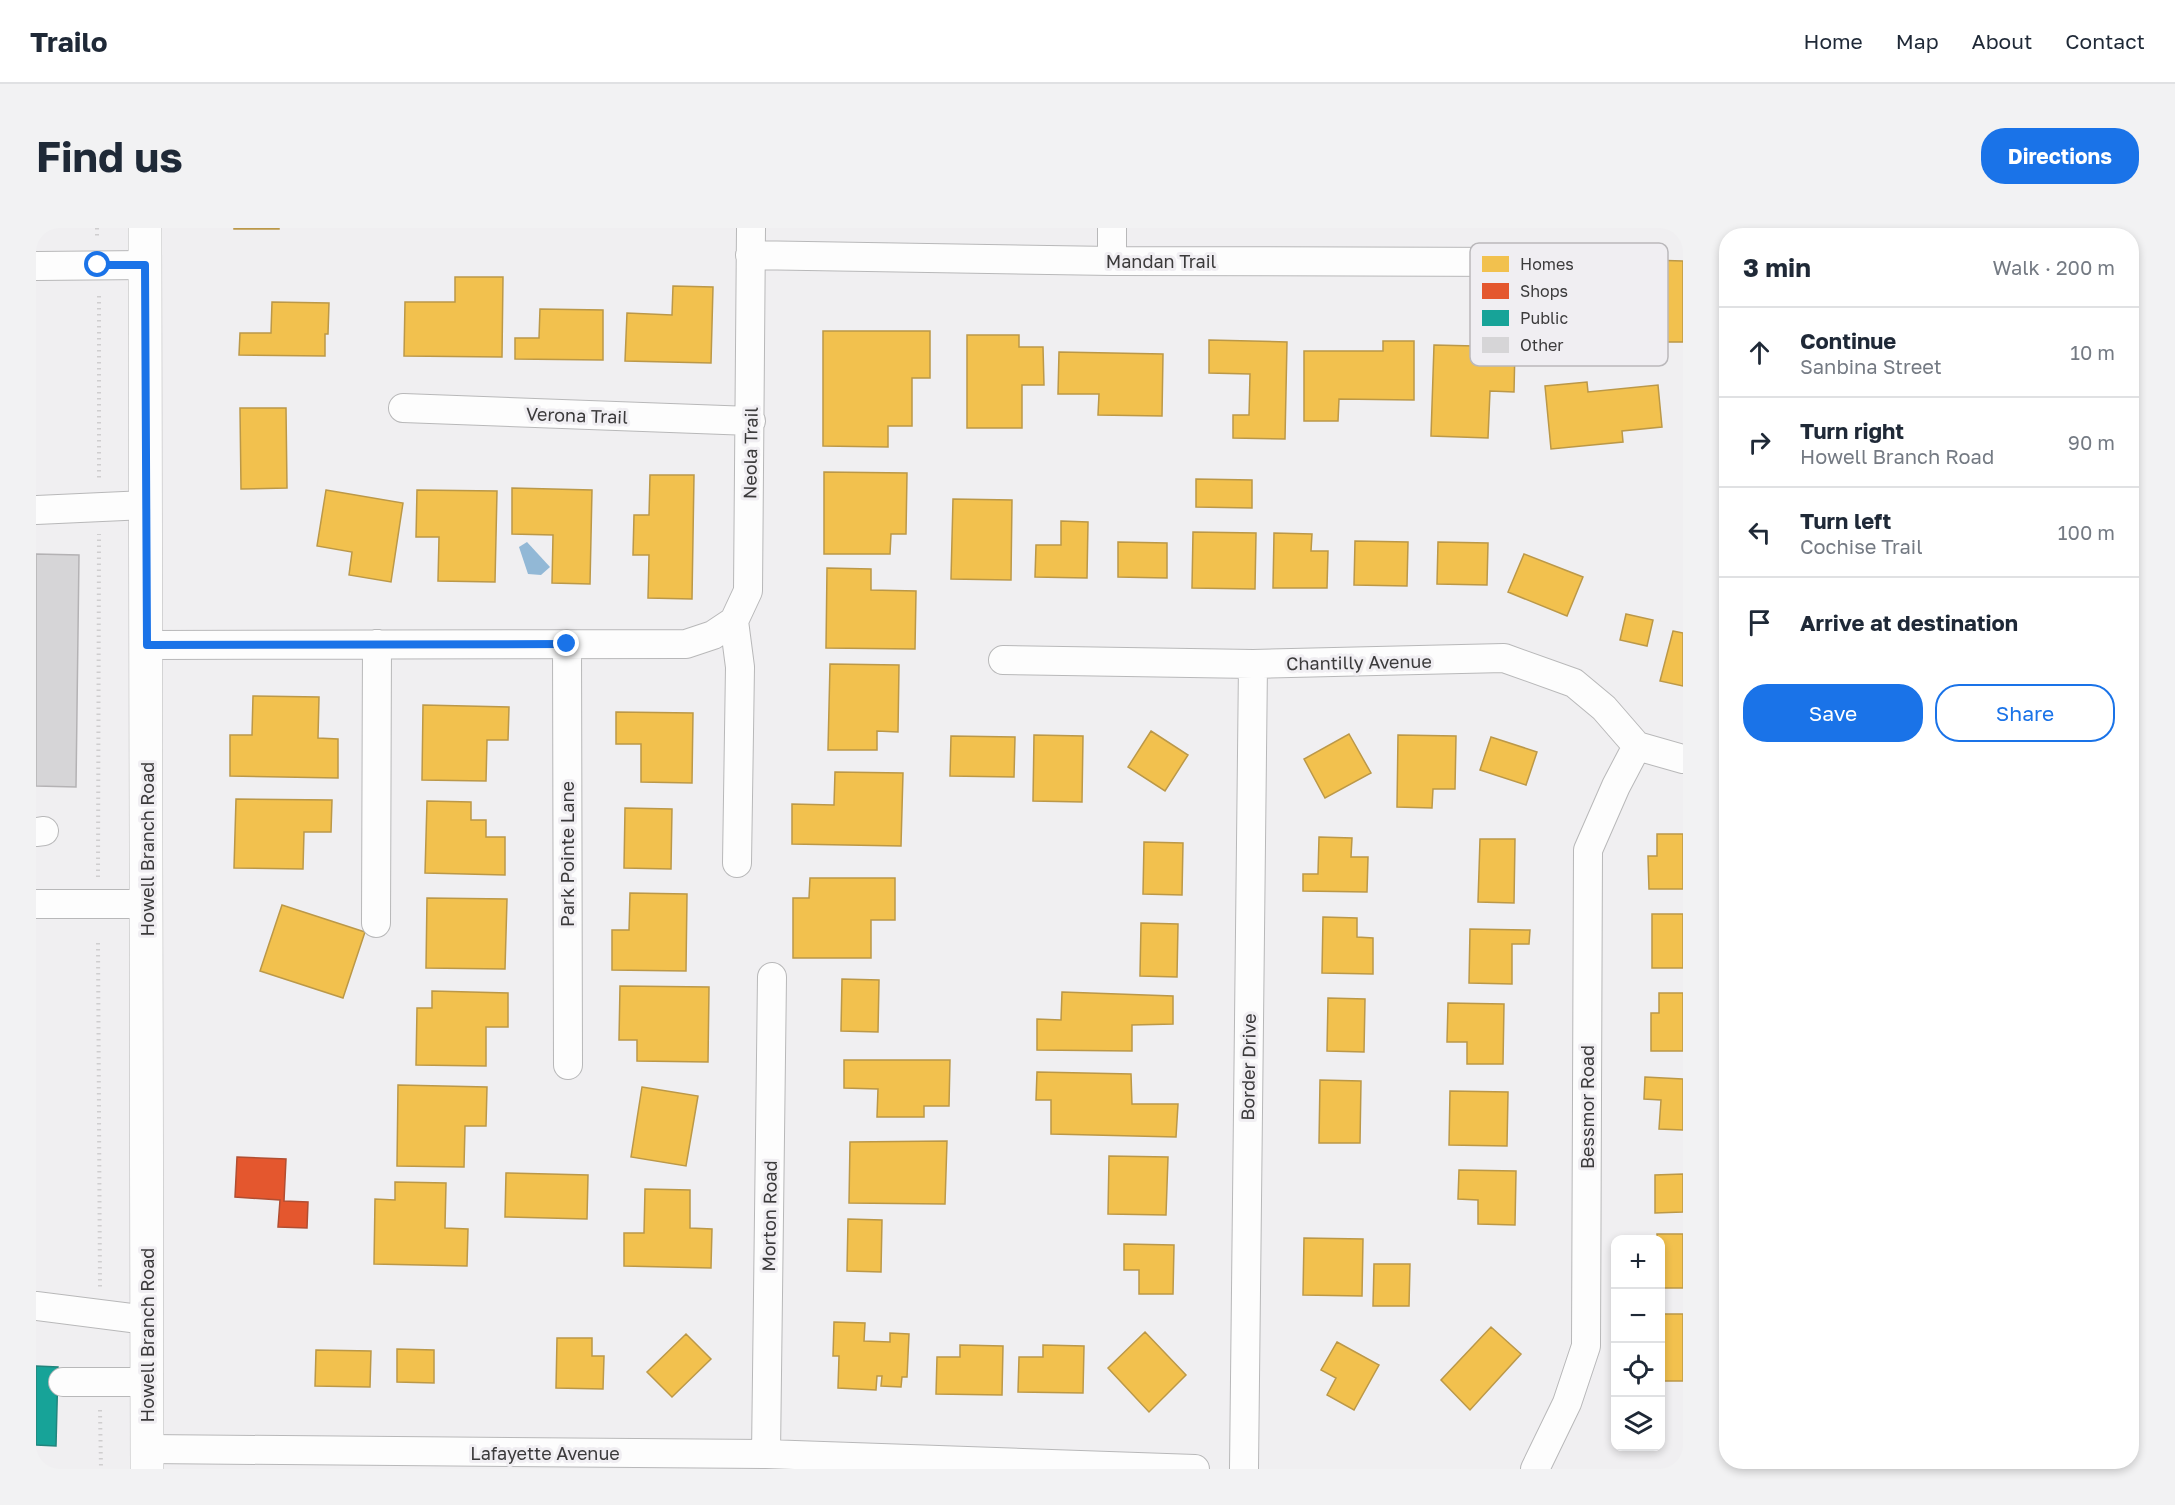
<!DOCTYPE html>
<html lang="en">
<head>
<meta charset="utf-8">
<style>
  body { margin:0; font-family:"Golos Text",sans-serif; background:#f2f2f3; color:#1f2937 }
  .controls { position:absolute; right:18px; bottom:18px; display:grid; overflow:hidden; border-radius:12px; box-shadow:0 3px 9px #0003 }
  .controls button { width:54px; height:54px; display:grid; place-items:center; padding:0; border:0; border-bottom:2px solid #e0e1e3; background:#fff; color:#1f2937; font:30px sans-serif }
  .stop { position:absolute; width:18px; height:18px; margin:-14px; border:4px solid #1a73e8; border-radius:50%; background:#fff }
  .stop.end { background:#1a73e8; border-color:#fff; box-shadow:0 2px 6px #0008 }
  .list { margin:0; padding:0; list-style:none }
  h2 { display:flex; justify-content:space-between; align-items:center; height:78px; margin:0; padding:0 24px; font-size:26px }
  h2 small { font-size:20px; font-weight:400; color:#747a83 }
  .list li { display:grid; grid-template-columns:39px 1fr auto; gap:18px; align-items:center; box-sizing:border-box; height:90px; padding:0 24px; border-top:2px solid #e0e1e3 }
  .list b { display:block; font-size:22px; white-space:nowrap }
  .list p { margin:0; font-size:20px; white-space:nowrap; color:#747a83 }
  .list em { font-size:20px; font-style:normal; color:#747a83 }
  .actions { display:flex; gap:12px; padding:18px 24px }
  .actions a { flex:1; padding:14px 0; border:2px solid #1a73e8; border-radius:24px; text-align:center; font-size:21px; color:#1a73e8 }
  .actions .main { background:#1a73e8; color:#fff }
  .icon { flex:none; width:33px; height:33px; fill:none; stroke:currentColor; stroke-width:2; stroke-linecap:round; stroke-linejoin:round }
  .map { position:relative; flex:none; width:1647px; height:1241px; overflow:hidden; border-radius:24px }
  header { display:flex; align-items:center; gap:36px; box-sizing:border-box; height:84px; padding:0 30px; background:#fff; border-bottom:2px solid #e0e1e3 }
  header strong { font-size:28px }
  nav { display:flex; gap:33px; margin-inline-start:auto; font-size:21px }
  .intro { display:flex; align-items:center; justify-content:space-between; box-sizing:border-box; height:144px; padding:0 36px }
  h1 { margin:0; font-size:42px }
  .button { padding:15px 27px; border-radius:24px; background:#1a73e8; color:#fff; font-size:21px; font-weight:700 }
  main { display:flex; gap:36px; padding:0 36px }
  aside { flex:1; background:#fff; border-radius:24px; box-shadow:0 3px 9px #0003 }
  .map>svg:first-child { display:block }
</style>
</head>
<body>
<header>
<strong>Trailo</strong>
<nav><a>Home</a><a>Map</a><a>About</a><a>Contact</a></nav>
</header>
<div class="intro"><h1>Find us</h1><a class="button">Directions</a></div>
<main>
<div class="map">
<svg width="1647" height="1241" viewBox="0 0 1647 1241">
  <rect width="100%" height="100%" fill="#f0eff1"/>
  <path fill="#92b8d6" d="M 491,314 L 514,339 L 505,347 L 492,346 L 483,319 Z"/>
  <path fill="#f2c14e" stroke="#bb9848" stroke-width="1.5" d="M 198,0 L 243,0 L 243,1 L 198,1 Z
    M 1614,32 L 1647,33 L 1647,114 L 1612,114 Z
    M 419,49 L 467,49 L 466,129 L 368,128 L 369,74 L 419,74 Z
    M 637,58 L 677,59 L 675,135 L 589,133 L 591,85 L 636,87 Z
    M 236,74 L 293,75 L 292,106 L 289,106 L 289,128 L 203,127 L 204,105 L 235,105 Z
    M 504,81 L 567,82 L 567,132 L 479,131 L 479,110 L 503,110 Z
    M 787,103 L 894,103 L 894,150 L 876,150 L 876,198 L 852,198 L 852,219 L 787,218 Z
    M 931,107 L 983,107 L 983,119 L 1007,119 L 1008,157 L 986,157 L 986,200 L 931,200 Z
    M 1173,112 L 1251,114 L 1249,211 L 1197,210 L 1197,187 L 1213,187 L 1214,146 L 1173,145 Z
    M 1347,113 L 1378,113 L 1378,172 L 1303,171 L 1302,193 L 1268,193 L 1268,123 L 1347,123 Z
    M 1398,117 L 1479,119 L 1478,164 L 1454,163 L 1452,210 L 1395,208 Z
    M 1023,124 L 1127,126 L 1126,188 L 1062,187 L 1063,166 L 1022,166 Z
    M 1551,154 L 1552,164 L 1622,157 L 1626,199 L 1586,203 L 1587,214 L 1515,221 L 1509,158 Z
    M 204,180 L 250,180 L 251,260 L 205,261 Z
    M 788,244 L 871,245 L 870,306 L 855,306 L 854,326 L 788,326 Z
    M 614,247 L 658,247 L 656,371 L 612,370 L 613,327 L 597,327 L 598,287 L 613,287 Z
    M 1160,251 L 1216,252 L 1216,280 L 1160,279 Z
    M 476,260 L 556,262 L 554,356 L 516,355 L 517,307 L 476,306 Z
    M 290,262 L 367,275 L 355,354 L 313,347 L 316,324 L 281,318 Z
    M 381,262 L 461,263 L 459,354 L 402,353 L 403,309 L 380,309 Z
    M 917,271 L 976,272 L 975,352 L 915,351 Z
    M 1025,293 L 1052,294 L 1051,350 L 999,349 L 1000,317 L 1025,317 Z
    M 1157,304 L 1220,305 L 1219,361 L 1156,360 Z
    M 1238,305 L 1276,306 L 1275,323 L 1292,323 L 1291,360 L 1237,360 Z
    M 1319,313 L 1372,314 L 1371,358 L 1318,357 Z
    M 1082,314 L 1131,315 L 1131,350 L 1082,349 Z
    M 1402,314 L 1452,315 L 1451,357 L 1401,356 Z
    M 1488,326 L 1547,349 L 1531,388 L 1472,364 Z
    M 791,340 L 835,341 L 835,362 L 880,363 L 879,421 L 790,420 Z
    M 1590,386 L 1617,392 L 1611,418 L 1584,412 Z
    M 1637,403 L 1647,405 L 1647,458 L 1624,453 Z
    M 794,436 L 863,437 L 862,504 L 841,503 L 841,522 L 792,522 Z
    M 217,468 L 283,469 L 282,510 L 302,511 L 302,550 L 194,548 L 194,507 L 216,507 Z
    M 387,477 L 473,479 L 472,512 L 451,512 L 450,553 L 386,552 Z
    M 580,484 L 657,485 L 656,555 L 605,554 L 605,516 L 580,516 Z
    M 1115,503 L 1152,527 L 1129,563 L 1092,539 Z
    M 1313,506 L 1335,545 L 1289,570 L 1268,531 Z
    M 998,507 L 1047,508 L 1046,574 L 997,573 Z
    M 1362,507 L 1420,508 L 1419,561 L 1397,561 L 1396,580 L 1361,579 Z
    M 915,508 L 979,509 L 978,549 L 914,548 Z
    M 1455,509 L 1501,524 L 1490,557 L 1444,542 Z
    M 799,544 L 867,545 L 865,618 L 756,616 L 756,576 L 798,577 Z
    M 200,571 L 296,572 L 295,604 L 268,604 L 267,641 L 198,640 Z
    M 391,573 L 435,574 L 435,592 L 450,592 L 450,609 L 469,609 L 469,647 L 389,645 Z
    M 589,580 L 636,581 L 635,641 L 588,640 Z
    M 1621,606 L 1647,606 L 1647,661 L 1613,661 L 1612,628 L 1621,628 Z
    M 1283,609 L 1316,610 L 1315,629 L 1332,629 L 1331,664 L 1267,663 L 1267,646 L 1282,646 Z
    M 1444,611 L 1479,611 L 1478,675 L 1442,674 Z
    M 1108,614 L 1147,615 L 1146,667 L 1107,666 Z
    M 774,650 L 859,650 L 859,692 L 835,692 L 835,730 L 757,730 L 757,670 L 773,670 Z
    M 594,665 L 651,666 L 650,743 L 576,742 L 576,702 L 593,702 Z
    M 391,670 L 471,671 L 469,741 L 390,740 Z
    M 246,677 L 329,704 L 307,770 L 224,743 Z
    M 1616,686 L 1647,686 L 1647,740 L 1616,740 Z
    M 1287,689 L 1321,690 L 1321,709 L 1337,710 L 1337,746 L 1286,745 Z
    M 1105,695 L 1142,696 L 1141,749 L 1104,748 Z
    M 1434,701 L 1494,702 L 1493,716 L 1476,716 L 1476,756 L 1433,755 Z
    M 806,751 L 843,752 L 842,804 L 805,803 Z
    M 584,758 L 673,759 L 672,834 L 601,833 L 601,812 L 583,812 Z
    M 396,763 L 472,765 L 472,799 L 450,799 L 450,838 L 380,837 L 381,780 L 396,780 Z
    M 1026,764 L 1137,768 L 1137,796 L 1096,797 L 1096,823 L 1001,822 L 1001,791 L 1025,792 Z
    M 1623,765 L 1647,765 L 1647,823 L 1615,823 L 1615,785 L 1623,785 Z
    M 1292,770 L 1329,771 L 1328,824 L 1291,823 Z
    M 1412,775 L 1468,776 L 1467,836 L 1431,836 L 1431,814 L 1411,814 Z
    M 808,832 L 914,832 L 913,878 L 888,878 L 888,889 L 841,889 L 842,861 L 808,860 Z
    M 1001,844 L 1095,846 L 1096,876 L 1142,876 L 1140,909 L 1015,906 L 1015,872 L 1000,872 Z
    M 1609,849 L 1647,851 L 1647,902 L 1623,901 L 1625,872 L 1608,871 Z
    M 1284,852 L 1325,853 L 1324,915 L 1283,915 Z
    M 362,857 L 451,859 L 450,898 L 429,898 L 428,939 L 361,938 Z
    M 606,859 L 662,868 L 650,938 L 595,929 Z
    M 1414,863 L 1472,864 L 1471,918 L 1413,917 Z
    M 911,913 L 909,976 L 813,975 L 814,914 Z
    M 1073,928 L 1132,929 L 1130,987 L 1072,986 Z
    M 1423,942 L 1480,943 L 1479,997 L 1442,996 L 1442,972 L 1422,971 Z
    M 470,945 L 552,947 L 551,991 L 469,989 Z
    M 1647,946 L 1647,984 L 1619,985 L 1619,947 Z
    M 359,954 L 410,955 L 409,1000 L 432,1001 L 431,1038 L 338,1036 L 339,971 L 359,972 Z
    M 609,961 L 654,962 L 654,1000 L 676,1001 L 675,1040 L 588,1038 L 588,1005 L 608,1005 Z
    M 812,991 L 846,992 L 845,1044 L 811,1043 Z
    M 1621,1006 L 1647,1006 L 1647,1060 L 1624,1060 L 1624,1012 L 1621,1012 Z
    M 1268,1010 L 1327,1011 L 1326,1068 L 1267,1067 Z
    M 1088,1016 L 1138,1017 L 1137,1066 L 1103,1066 L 1103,1042 L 1088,1042 Z
    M 1338,1036 L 1374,1036 L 1373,1078 L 1337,1078 Z
    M 1624,1086 L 1647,1086 L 1647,1153 L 1624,1153 Z
    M 798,1094 L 829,1095 L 828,1113 L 854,1114 L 854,1105 L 873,1106 L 871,1149 L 866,1149 L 865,1159 L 845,1158 L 846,1148 L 841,1148 L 840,1162 L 802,1160 L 803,1128 L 797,1128 Z
    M 1455,1099 L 1485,1126 L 1434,1182 L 1405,1152 Z
    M 1109,1104 L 1150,1147 L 1113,1184 L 1072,1140 Z
    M 650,1106 L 675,1131 L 636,1169 L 611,1144 Z
    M 521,1110 L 556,1110 L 556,1128 L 568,1128 L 567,1161 L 520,1160 Z
    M 1301,1114 L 1343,1137 L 1318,1182 L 1291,1167 L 1300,1150 L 1285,1142 Z
    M 924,1117 L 967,1118 L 966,1167 L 900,1166 L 901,1129 L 924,1129 Z
    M 1007,1117 L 1048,1118 L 1047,1165 L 982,1164 L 983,1129 L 1007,1129 Z
    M 361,1121 L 398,1122 L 398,1155 L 361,1154 Z
    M 280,1122 L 335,1123 L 334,1159 L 279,1158 Z"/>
  <path fill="#e4572e" stroke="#b14e32" stroke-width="1.5" d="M 201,929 L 250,931 L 248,973 L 272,974 L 271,1000 L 242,999 L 244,972 L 199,969 Z"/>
  <path fill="#17a398" stroke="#22847c" stroke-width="1.5" d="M 0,1138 L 22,1139 L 20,1218 L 0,1217 Z"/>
  <path fill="#d6d5d7" stroke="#b4b2b4" stroke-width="1.5" d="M 0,326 L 43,327 L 40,559 L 0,558 Z"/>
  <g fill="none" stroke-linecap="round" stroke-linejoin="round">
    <g stroke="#b8b8b9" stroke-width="30">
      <path id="minor" d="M 714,27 L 1076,33 L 1535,34
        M 1076,33 L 1076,0
        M 0,38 L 109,37
        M 367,180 L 715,193
        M 0,282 L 110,277
        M 698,393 L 704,439 L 701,635
        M 531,416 L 532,837
        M 111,417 L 650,416 L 677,407 L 698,393 L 712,363 L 715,0
        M 967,432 L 1217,436 L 1468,430 L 1538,455 L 1568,480 L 1601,518 L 1647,531
        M 0,604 L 8,603
        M 0,676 L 111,676
        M 340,695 L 341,416
        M 0,1078 L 111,1092
        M 27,1154 L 110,1154
        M 111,1221 L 730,1226 L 1159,1241
        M 730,1226 L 736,749
        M 1208,1241 L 1217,436
        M 1499,1241 L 1531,1175 L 1550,1118 L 1552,622 L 1580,558 L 1601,518"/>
    </g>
    <g stroke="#b8b8b9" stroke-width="34">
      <path id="major" d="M 109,0 L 111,1241"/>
    </g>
    <path stroke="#cfcecf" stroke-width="4" stroke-dasharray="1.5 4.5" stroke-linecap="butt" d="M 61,0 L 61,11
      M 63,68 L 63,253
      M 62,649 L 63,306
      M 62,715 L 64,1059
      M 64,1182 L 65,1241"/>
    <use href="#minor" stroke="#fdfdfd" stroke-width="28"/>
    <use href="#major" stroke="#fdfdfd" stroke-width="33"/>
  </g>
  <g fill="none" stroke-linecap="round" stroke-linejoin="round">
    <path stroke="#1a73e8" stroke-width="8" d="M 62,37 L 109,37 L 111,417 L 531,416"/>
  </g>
  <g text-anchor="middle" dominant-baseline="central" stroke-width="6" stroke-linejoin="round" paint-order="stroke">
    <g font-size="18" fill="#3b3a3b" stroke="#f0eef2">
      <text x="1125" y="33">Mandan Trail</text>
      <text transform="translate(541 187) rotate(2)">Verona Trail</text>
      <text transform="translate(714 225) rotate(-89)">Neola Trail</text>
      <text transform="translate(1323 434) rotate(-1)">Chantilly Avenue</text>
      <text transform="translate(111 621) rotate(-90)">Howell Branch Road</text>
      <text transform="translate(531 626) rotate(-90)">Park Pointe Lane</text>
      <text transform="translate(1212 839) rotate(-89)">Border Drive</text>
      <text transform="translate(1551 879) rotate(-90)">Bessmor Road</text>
      <text transform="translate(733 988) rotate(-89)">Morton Road</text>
      <text transform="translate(111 1107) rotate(-90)">Howell Branch Road</text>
      <text x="509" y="1225">Lafayette Avenue</text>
    </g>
  </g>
  <rect x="1434" y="15" width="198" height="123" rx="9" fill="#f0eef2" stroke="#bab8bb" stroke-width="1.5"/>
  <rect x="1446" y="28" width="27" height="16" fill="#f2c14e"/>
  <rect x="1446" y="55" width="27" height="16" fill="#e4572e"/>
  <rect x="1446" y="82" width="27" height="16" fill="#17a398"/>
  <rect x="1446" y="109" width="27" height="16" fill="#d6d5d7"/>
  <g font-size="16" fill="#3b3a3b">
    <text x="1484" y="42">Homes</text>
    <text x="1484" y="69">Shops</text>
    <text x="1484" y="96">Public</text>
    <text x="1484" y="123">Other</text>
  </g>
</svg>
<div class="controls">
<button>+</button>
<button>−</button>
<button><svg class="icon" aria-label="locate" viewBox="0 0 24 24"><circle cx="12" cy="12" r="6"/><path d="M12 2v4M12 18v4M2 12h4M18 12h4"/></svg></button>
<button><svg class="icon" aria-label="layers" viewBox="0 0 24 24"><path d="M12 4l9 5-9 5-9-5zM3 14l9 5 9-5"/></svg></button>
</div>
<div class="stop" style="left:62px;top:37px"></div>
<div class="stop end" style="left:531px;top:416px"></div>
</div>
<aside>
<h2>3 min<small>Walk · 200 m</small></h2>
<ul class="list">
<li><svg class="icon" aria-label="ahead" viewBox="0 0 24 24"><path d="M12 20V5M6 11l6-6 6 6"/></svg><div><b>Continue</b><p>Sanbina Street</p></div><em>10 m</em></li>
<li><svg class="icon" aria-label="right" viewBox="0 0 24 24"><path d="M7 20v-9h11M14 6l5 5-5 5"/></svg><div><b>Turn right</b><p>Howell Branch Road</p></div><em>90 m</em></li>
<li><svg class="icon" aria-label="left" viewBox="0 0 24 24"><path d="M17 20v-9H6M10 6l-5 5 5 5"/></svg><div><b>Turn left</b><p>Cochise Trail</p></div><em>100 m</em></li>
<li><svg class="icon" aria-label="arrive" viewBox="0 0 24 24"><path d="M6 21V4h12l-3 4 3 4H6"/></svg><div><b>Arrive at destination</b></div></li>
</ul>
<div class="actions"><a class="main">Save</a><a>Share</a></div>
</aside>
</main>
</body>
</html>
